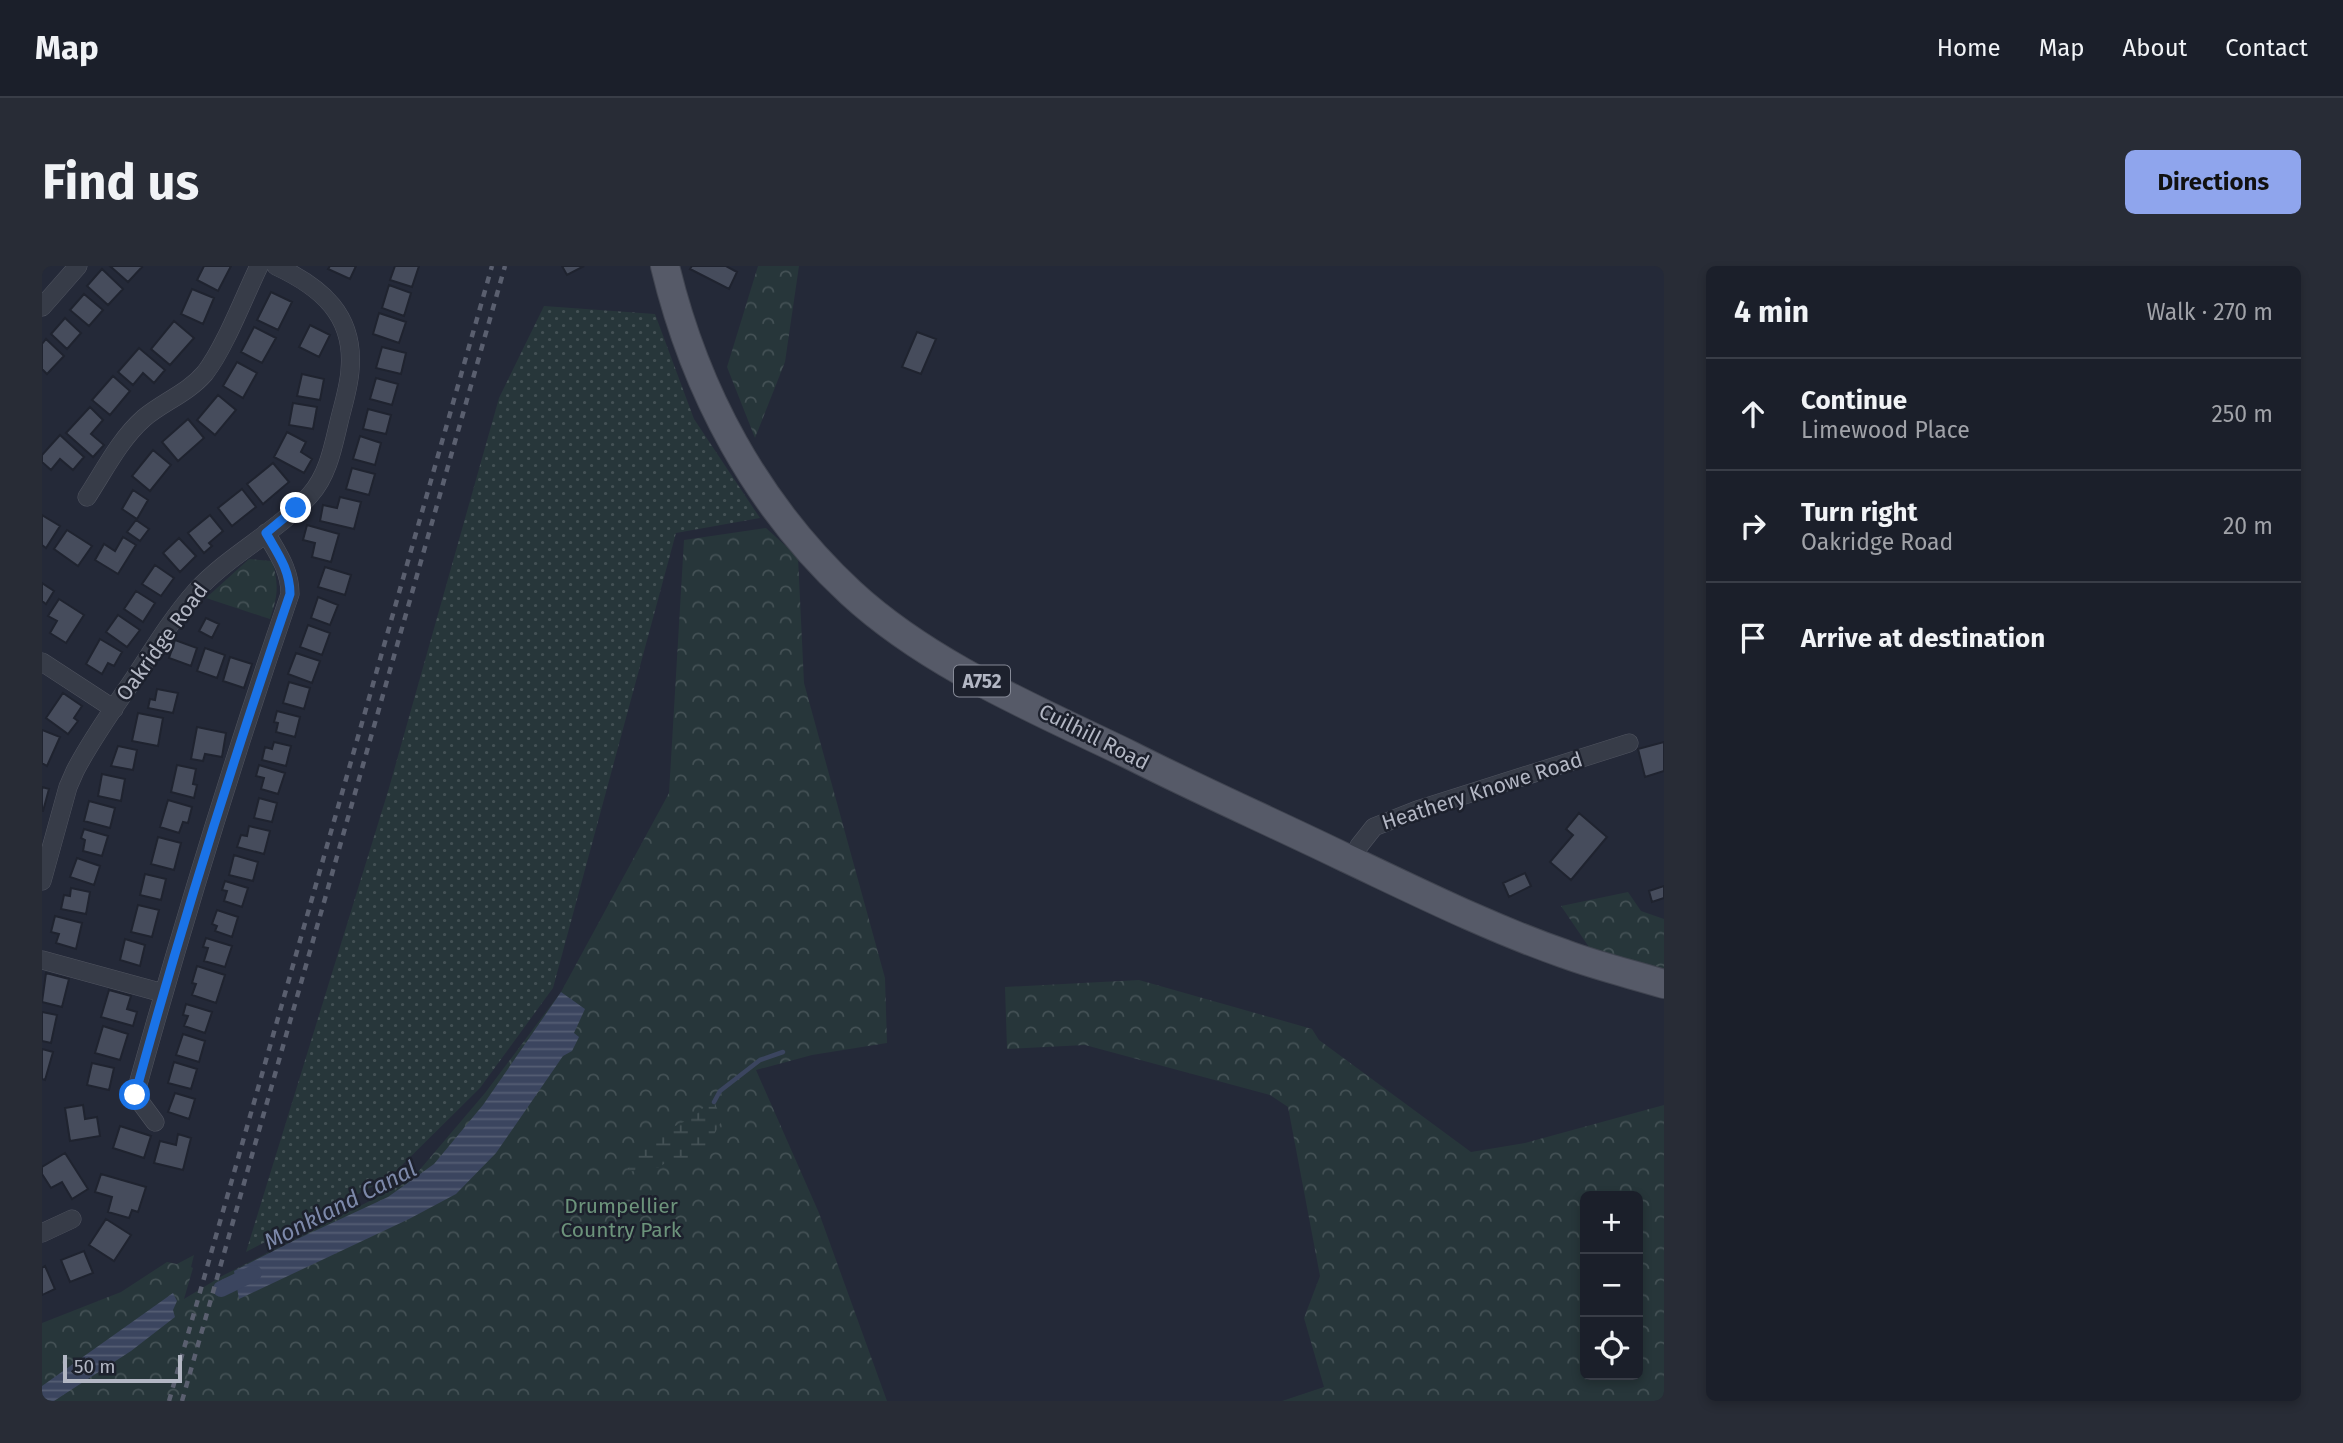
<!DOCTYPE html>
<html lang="en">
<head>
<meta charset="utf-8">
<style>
  body { margin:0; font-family:"Fira Sans",sans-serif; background:#282c36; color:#f1f3f6 }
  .controls { position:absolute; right:21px; bottom:21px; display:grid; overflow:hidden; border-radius:10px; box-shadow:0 4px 10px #0003 }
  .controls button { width:63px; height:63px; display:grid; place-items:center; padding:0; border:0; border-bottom:2px solid #393d47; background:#1b1f2a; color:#f1f3f6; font:35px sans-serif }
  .scale { position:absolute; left:21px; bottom:18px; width:119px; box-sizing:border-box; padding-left:7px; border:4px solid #b3b7c4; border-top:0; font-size:19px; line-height:24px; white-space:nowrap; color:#b3b7c4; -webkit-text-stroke:5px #1d212d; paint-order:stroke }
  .stop { position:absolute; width:21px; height:21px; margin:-16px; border:5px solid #1a73e8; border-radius:50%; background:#fff }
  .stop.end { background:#1a73e8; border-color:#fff; box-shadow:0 2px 7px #0008 }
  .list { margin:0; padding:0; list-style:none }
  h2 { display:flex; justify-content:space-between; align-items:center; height:91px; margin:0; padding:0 28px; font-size:30px }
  h2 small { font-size:23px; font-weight:400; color:#a0a2a8 }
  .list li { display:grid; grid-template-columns:46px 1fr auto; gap:21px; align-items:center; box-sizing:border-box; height:112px; padding:0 28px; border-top:2px solid #393d47 }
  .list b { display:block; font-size:26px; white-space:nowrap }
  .list p { margin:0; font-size:23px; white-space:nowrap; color:#a0a2a8 }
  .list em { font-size:23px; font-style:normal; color:#a0a2a8 }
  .icon { flex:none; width:38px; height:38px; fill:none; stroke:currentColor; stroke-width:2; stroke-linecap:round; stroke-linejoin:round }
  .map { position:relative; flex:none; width:1622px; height:1135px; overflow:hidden; border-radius:10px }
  header { display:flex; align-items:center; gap:42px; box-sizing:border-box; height:98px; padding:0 35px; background:#1b1f2a; border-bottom:2px solid #393d47 }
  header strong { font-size:33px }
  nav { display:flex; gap:38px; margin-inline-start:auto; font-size:24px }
  .intro { display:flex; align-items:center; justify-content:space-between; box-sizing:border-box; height:168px; padding:0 42px }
  h1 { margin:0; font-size:49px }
  .button { padding:18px 32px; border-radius:10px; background:#8fa5ed; color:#111; font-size:24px; font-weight:700 }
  main { display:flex; gap:42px; padding:0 42px }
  aside { flex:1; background:#1b1f2a; border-radius:10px; box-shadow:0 4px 10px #0003 }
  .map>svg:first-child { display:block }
</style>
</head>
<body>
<header>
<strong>Map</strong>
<nav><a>Home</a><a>Map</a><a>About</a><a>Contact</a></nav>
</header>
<div class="intro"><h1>Find us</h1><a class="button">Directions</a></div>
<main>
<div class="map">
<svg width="1622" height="1135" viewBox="0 0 1622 1135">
  <defs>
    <pattern id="grass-dots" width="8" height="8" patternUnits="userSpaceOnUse" patternTransform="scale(1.75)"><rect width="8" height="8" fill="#27363a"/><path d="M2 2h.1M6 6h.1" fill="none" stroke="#445155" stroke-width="1.8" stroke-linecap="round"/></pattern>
    <pattern id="forest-crowns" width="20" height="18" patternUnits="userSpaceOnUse" patternTransform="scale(1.75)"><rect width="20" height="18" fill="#27363a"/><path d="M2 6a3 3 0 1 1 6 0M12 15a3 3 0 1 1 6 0" fill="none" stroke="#445155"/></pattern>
    <pattern id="wetland-marsh" width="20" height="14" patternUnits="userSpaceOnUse" patternTransform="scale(1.75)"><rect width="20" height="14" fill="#27363a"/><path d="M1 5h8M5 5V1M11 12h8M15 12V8" fill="none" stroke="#445155"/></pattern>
    <pattern id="water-rules" width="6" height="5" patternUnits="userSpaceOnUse" patternTransform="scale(1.75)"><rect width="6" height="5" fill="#3b455f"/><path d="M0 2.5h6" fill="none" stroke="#555e74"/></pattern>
  </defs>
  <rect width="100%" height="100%" fill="#242938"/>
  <path fill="url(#grass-dots)" d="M 502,40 L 613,48 L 652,153 L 718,252 L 634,267 L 511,722 L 438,822 L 347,912 L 204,986 L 347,522 L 457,132 Z"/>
  <path fill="url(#forest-crowns)" fill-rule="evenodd" d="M 716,0 L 757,0 L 743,96 L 713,172 L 685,101 Z
    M 724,262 L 756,291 L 762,417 L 843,712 L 845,777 L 770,789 L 714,804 L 777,947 L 845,1135 L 0,1135 L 0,1057 L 79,1026 L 125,996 L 135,998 L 152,989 L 149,1001 L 151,1002 L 142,1033 L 180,1010 L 369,914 L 443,827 L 519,726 L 627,527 L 642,274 Z
    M 207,293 L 230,295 C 237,319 236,329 228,353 L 164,332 Z
    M 1586,626 L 1599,645 L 1622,653 L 1622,708 L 1549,684 L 1519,640 Z
    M 1097,714 L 1270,763 L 1277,774 L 1429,886 L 1483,877 L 1622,839 L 1622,1135 L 1240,1135 L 1282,1121 L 1262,1052 L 1278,1010 L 1246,841 L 1228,829 L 1043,779 L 965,783 L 963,721 ZM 1543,930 L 1596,930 L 1596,1109 L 1543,1109 Z"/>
  <path fill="url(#wetland-marsh)" d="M 671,833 L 680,854 L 667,878 L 639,897 L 626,895 L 616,902 L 603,901 L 582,908 L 610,871 L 650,852 Z"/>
  <path fill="url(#water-rules)" d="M 519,726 L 543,743 L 532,767 L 537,771 L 530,785 L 521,790 L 454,887 L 414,928 L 367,953 L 197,1033 L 192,1005 L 251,975 L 346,931 L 392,898 L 441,839 Z
    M 131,1027 L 135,1035 L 131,1044 L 133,1051 L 89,1085 L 12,1135 L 0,1135 L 0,1120 Z"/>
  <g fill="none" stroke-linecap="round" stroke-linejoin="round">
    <path stroke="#3b455f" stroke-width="4.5" d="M 672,836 L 678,825 L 718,794 L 741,786"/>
    <path stroke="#3b455f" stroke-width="16" d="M 179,1023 L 212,1007"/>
  </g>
  <path fill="#464c5c" stroke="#1f232f" stroke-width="2" d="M 68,0 L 99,0 L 100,1 L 86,16 Z
    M 162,0 L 189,0 L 176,25 L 155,14 Z
    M 288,0 L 314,0 L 308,13 L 286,3 Z
    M 353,0 L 377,0 L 370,21 L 348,14 Z
    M 520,0 L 542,0 L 525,9 Z
    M 650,0 L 684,0 L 695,6 L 687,23 L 648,3 Z
    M 60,3 L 81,23 L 66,39 L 45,20 Z
    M 347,19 L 369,27 L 362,50 L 340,42 Z
    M 150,23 L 172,32 L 161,58 L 139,48 Z
    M 229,26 L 250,36 L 236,64 L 215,54 Z
    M 42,28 L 61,44 L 47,60 L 28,44 Z
    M 337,47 L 364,56 L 357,77 L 331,68 Z
    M 23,52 L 39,67 L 25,83 L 9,68 Z
    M 132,55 L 152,72 L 128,99 L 109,83 Z
    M 268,59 L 288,69 L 277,91 L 257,81 Z
    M 212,61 L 234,72 L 220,97 L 199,86 Z
    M 875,66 L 894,73 L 879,108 L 860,101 Z
    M 4,73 L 22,90 L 5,108 L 0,103 L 0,78 Z
    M 340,81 L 364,87 L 359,108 L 334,102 Z
    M 97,82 L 123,104 L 112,117 L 101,107 L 91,119 L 76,106 Z
    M 195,96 L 215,107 L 201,132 L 181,120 Z
    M 260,108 L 282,113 L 278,134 L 255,130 Z
    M 71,110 L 88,125 L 68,149 L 50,134 Z
    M 334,112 L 356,118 L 350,139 L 328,133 Z
    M 176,129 L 194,144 L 173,169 L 155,154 Z
    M 251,137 L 275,141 L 271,163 L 247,159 Z
    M 48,141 L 61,154 L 49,168 L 62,179 L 51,191 L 24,167 Z
    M 326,143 L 349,149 L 344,168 L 321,163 Z
    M 146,153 L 162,172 L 136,195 L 120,176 Z
    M 245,166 L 264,176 L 259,186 L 270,193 L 262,207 L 232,191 Z
    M 18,169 L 42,191 L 31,204 L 18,193 L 9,204 L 0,196 L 0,189 Z
    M 318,170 L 339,177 L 333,199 L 311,193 Z
    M 111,184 L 129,199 L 108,225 L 90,210 Z
    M 231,197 L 247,216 L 221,238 L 205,218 Z
    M 310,202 L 333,208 L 327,229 L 304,223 Z
    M 200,223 L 214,241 L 190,260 L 176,242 Z
    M 91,224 L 106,234 L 95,253 L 80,243 Z
    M 298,231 L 319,236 L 312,263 L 278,255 L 281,239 L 295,242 Z
    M 0,249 L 18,260 L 4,282 L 0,279 Z
    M 168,249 L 181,265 L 167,277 L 170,280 L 162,287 L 146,267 Z
    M 94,254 L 107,263 L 98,275 L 85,266 Z
    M 265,259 L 297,268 L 289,296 L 270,291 L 273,277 L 261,274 Z
    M 25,264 L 50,280 L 36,300 L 12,283 Z
    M 81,271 L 94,279 L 76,308 L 53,294 L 62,278 L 73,285 Z
    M 137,272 L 154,290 L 138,306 L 121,287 Z
    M 113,299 L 132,312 L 119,330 L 100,318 Z
    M 283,301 L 309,309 L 303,329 L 276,321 Z
    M 0,317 L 12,325 L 4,338 L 0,335 Z
    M 94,325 L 113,337 L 101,356 L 82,343 Z
    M 276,331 L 296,339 L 288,359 L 269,352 Z
    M 17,333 L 42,349 L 24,377 L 8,367 L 15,355 L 6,350 Z
    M 76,349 L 98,364 L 85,381 L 64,366 Z
    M 164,352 L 177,358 L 170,372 L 157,365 Z
    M 266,359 L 288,367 L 280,389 L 258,381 Z
    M 58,373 L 80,386 L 72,400 L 66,397 L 60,408 L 44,398 Z
    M 133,374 L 155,382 L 149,400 L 127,392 Z
    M 163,382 L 183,389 L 175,412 L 155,405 Z
    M 254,387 L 278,395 L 270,417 L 246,408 Z
    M 188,391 L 210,398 L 202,422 L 181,415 Z
    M 247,416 L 268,422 L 262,443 L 241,437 Z
    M 115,423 L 136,427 L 131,447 L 106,442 L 108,433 L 113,434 Z
    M 21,427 L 40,440 L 32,452 L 36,455 L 26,468 L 4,452 Z
    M 235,445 L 258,451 L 253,471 L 234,466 L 236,457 L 232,456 Z
    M 96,447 L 121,452 L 116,480 L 90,475 Z
    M 155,461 L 184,467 L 180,491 L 163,488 L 161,495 L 149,493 Z
    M 0,464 L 18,471 L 5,500 L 0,497 Z
    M 232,476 L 249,480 L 244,500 L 220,494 L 223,481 L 230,483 Z
    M 1622,476 L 1622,505 L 1603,511 L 1596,483 Z
    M 76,480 L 95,484 L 91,504 L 69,500 Z
    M 135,499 L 154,503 L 151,518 L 155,519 L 152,532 L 129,526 Z
    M 217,499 L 243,507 L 236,528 L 219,523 L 222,512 L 214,510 Z
    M 60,508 L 83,513 L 79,535 L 56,530 Z
    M 0,521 L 7,523 L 1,545 L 0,545 Z
    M 217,532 L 235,537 L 230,556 L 212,552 Z
    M 126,534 L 150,541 L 146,557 L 141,556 L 137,567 L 118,561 Z
    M 47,535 L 73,542 L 68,562 L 42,555 Z
    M 1537,547 L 1565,571 L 1529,614 L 1508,596 L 1531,569 L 1524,563 Z
    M 207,560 L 228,565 L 222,588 L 195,581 L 199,569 L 205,570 Z
    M 42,563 L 66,570 L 60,590 L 41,585 L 43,574 L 39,572 Z
    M 116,571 L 139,577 L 132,604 L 109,598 Z
    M 192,589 L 216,596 L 211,615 L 187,609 Z
    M 35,592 L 58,600 L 52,619 L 28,611 Z
    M 1483,607 L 1489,620 L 1467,631 L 1461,617 Z
    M 103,608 L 124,613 L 119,634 L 98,629 Z
    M 183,615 L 206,622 L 200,641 L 182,635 L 185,625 L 180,624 Z
    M 1622,620 L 1622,632 L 1610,636 L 1607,625 Z
    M 29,622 L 48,626 L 44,648 L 19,643 L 22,629 L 28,630 Z
    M 96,639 L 117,644 L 110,671 L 89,666 Z
    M 175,644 L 196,651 L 190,671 L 173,665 L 175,660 L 170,658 Z
    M 13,650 L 40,657 L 34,683 L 14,677 L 17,668 L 9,666 Z
    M 164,672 L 190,680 L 183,701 L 162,695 L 166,682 L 161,681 Z
    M 83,673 L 103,679 L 98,700 L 78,694 Z
    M 155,700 L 183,709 L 174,737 L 150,729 L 154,718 L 150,717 Z
    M 4,707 L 27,713 L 20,741 L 0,736 Z
    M 67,724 L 89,730 L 85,743 L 95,746 L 91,760 L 59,751 Z
    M 144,738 L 170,746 L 163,767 L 142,760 L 146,750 L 141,749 Z
    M 0,746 L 15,749 L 9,777 L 0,775 Z
    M 61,760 L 86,768 L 78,794 L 53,787 Z
    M 141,768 L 163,775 L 157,796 L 134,789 Z
    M 0,783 L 11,786 L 3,814 L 0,813 Z
    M 132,796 L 155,803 L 149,823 L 126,817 Z
    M 50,797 L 72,802 L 67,824 L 45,819 Z
    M 133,827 L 153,833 L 147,853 L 126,846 Z
    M 41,839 L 43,853 L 55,851 L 58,870 L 28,875 L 23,842 Z
    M 78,860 L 109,870 L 102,892 L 71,882 Z
    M 136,868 L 149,872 L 141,904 L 112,897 L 118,875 L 134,879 Z
    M 23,887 L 46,923 L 30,933 L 20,916 L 9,922 L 0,908 L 0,901 Z
    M 59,908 L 104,921 L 96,946 L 90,944 L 87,952 L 66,946 L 70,931 L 53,926 Z
    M 64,953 L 89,969 L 72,995 L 47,979 Z
    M 42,985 L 51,1007 L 28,1016 L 19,994 Z
    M 3,1000 L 13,1023 L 0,1029 L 0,1002 Z"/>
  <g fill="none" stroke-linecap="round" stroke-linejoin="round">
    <g stroke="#505460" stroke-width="19">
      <path id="street" d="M 0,41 L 36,0
        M 45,231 C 62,205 78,173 102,152 C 121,136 146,127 163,107 C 183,81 202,31 217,0
        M 0,396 L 72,443
        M 1310,595 L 1317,580 L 1332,561 L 1375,544 L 1587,477
        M 0,615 L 26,521 L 33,505 C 50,472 72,442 93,411 C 112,382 131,351 154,325 C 188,288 235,266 268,229 C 286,209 291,181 297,156 C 301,139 307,121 308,104 C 313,49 279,21 234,0
        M 0,694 L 121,727
        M 113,856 L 93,829 C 140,660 191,493 248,328 C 248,304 236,288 224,267
        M 0,967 L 30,953"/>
    </g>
    <g stroke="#414551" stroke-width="30">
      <path id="primary" d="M 623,0 C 653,125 714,239 809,327 C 887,399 993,443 1088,489 C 1159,525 1232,557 1304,592 C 1376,626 1448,662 1523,688 C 1555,700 1589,708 1622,718"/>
    </g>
    <use href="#street" stroke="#373c48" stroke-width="18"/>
    <use href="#primary" stroke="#565a68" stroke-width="28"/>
    <path stroke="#5a5f6f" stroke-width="4.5" stroke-dasharray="7 7" stroke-linecap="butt" d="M 127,1135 L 450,0
      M 140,1135 L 463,0"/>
  </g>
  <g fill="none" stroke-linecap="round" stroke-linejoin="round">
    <path stroke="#1a73e8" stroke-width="9" d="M 93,829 C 139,660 191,494 248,328 C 248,304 236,288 224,267 L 254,242"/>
  </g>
  <g text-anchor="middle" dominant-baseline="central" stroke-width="5" stroke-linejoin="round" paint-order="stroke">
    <rect fill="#1d212d" stroke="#868a97" stroke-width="2" x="912" y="399.5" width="56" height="31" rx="5"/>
    <g font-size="19" font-weight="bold" fill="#b3b7c4">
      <text x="940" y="415">A752</text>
    </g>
    <g font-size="21" fill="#b3b7c4" stroke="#1d212d">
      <text transform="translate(120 376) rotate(-54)">Oakridge Road</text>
      <text transform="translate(1052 471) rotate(27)">Cuilhill Road</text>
      <text transform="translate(1440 525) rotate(-18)">Heathery Knowe Road</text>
    </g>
    <g font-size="21" fill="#6c937b" stroke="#1d212d">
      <text x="579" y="940">Drumpellier<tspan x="579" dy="24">Country Park</tspan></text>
    </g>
    <g font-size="23" font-style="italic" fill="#7d89aa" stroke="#1d212d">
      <text transform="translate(298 939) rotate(-27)">Monkland Canal</text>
    </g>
  </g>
</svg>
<div class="controls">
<button>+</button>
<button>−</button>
<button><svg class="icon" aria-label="locate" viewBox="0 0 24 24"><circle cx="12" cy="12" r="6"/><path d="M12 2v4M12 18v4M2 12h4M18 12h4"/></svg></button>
</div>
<div class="scale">50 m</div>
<div class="stop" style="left:93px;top:829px"></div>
<div class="stop end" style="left:254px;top:242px"></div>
</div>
<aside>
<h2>4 min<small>Walk · 270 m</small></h2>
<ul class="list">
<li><svg class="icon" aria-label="ahead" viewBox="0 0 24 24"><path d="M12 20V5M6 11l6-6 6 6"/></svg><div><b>Continue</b><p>Limewood Place</p></div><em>250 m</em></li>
<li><svg class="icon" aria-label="right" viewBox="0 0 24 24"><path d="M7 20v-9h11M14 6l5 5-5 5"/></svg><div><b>Turn right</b><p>Oakridge Road</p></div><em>20 m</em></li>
<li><svg class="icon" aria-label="arrive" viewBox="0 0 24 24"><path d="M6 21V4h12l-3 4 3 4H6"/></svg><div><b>Arrive at destination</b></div></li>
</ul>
</aside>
</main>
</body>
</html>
